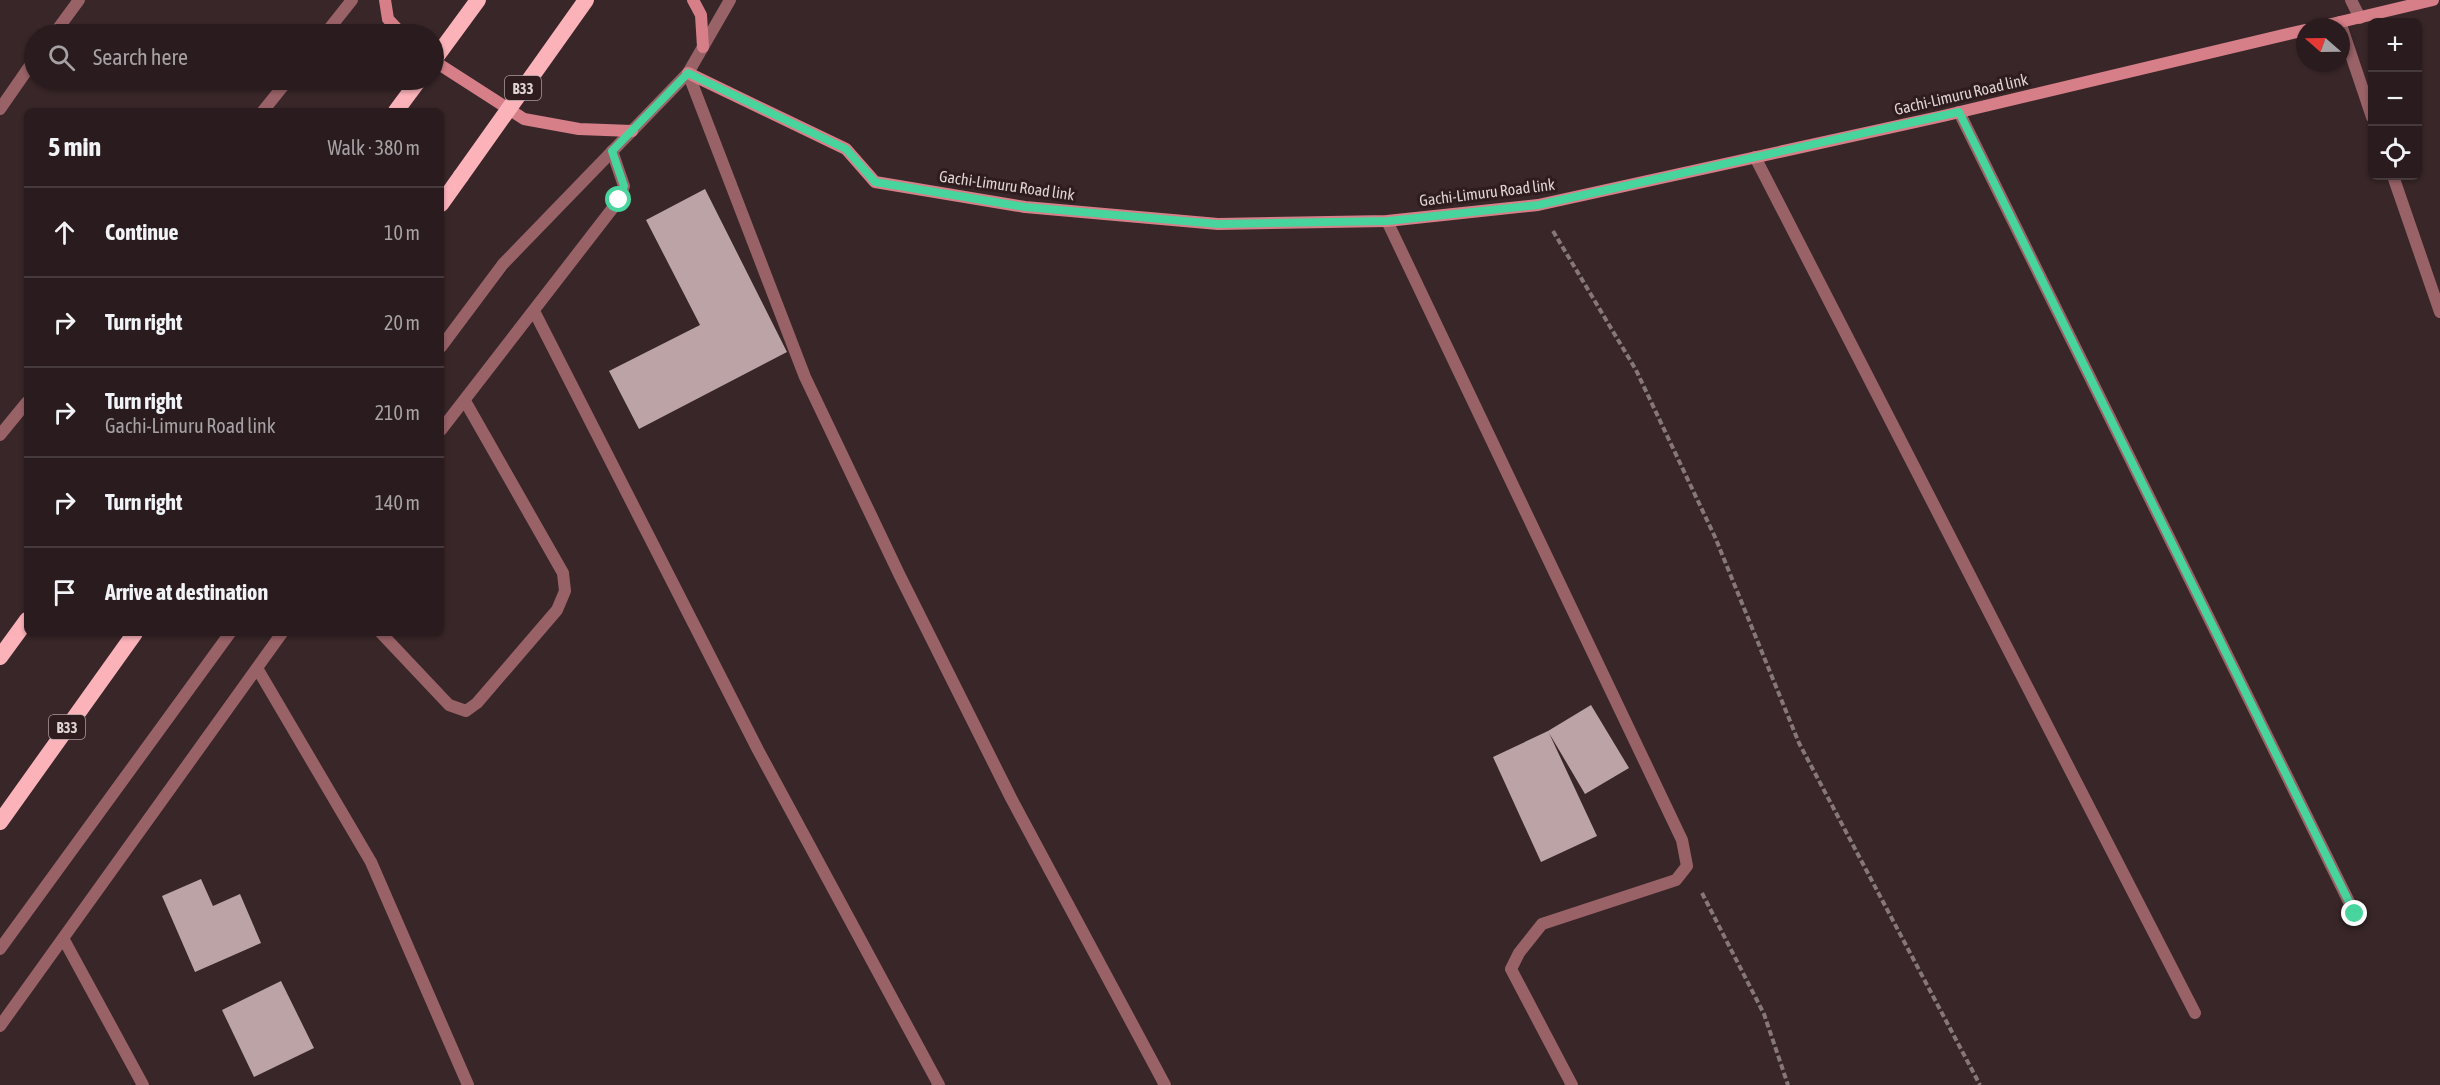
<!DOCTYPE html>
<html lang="en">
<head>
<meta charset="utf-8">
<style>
  body { margin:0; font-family:"Asap Condensed",sans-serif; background:#36292b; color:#f1f3f6 }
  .controls { position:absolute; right:18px; top:18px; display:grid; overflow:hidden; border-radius:9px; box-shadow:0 2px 4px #0004 }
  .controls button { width:54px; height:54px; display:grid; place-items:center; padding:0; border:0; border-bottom:2px solid #463a3c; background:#2a1c1e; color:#f1f3f6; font:30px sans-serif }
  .compass { position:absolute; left:2296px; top:18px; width:54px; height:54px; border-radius:50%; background:#2a1c1e; box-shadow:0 2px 4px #0004; rotate:290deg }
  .stop { position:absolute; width:18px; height:18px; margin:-14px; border:4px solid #48d49d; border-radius:50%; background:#fff }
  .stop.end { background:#48d49d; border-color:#fff; box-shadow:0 2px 6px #0008 }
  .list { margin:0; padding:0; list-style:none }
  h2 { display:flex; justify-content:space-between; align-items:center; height:78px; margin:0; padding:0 24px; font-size:26px }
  h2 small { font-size:20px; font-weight:400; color:#a5a1a4 }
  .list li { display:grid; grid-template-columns:39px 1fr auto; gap:18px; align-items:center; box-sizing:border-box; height:90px; padding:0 24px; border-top:2px solid #463a3c }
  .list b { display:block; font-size:22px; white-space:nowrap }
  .list p { margin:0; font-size:20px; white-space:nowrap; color:#a5a1a4 }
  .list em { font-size:20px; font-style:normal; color:#a5a1a4 }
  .icon { flex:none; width:33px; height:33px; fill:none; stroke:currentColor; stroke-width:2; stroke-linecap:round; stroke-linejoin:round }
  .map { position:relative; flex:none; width:2440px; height:1085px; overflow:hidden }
  .search { position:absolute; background:#2a1c1e; box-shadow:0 2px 4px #0004; left:24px; top:24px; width:420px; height:66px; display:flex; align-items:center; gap:15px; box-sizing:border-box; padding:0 21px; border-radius:33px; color:#a5a1a4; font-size:22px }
  .panel { position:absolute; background:#2a1c1e; box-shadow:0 2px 4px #0004; left:24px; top:108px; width:420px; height:528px; border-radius:9px }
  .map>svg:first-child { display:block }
</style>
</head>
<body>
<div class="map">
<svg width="2440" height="1085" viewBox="0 0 2440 1085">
  <rect width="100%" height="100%" fill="#382628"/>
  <path fill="#bca4a6" d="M 705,189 L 787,352 L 639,429 L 609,371 L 700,325 L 646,220 Z
    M 1591,705 L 1629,768 L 1585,794 L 1549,733 L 1597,836 L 1541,862 L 1493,757 L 1548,731 Z
    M 201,879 L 213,906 L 240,894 L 261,943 L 195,972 L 162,896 Z
    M 281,981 L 314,1048 L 254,1077 L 222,1010 Z"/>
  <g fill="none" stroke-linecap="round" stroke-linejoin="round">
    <path stroke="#867778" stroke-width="4" stroke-dasharray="6 3" stroke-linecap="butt" d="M 1553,231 L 1636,370 L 1715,537 L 1799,743 L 1980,1085
      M 1702,893 L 1764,1014 L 1788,1085"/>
    <path stroke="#986267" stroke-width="12" d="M 2351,0 L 2360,18
      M 381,633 L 449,705 L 466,711 L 477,703 L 557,610 L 565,591 L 563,573 L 465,401"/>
    <path stroke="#986267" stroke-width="12" d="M 2340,22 L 2372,117
      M 54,34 L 79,0
      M 688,73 L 805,377 L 900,576 L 1011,798 L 1165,1085
      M 0,109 L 34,60
      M 1959,112 L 2355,914
      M 1755,157 L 2195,1013
      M 2393,176 L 2440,312
      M 1387,221 L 1682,840 L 1687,866 L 1676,880 L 1542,924 L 1519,953 L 1511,969 L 1572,1085
      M 534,311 L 758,750 L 939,1085
      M 441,430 L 619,200 L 624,186 L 612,151
      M 257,668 L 371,862 L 468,1085
      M 63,938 L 143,1085
      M 0,1026 L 282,633"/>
    <path stroke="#986267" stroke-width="12" d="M 325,34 L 352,0
      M 263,111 L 288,80
      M 441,347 L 503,264 L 688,73 L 730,0
      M 0,435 L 27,402
      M 0,949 L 230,633"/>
    <path stroke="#d67f88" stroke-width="12" d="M 385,0 L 388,19 L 402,34
      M 693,0 L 701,15 L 703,47
      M 2319,27 L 2433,0
      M 434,61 L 524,119 L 579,129 L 632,131
      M 688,73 L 846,149 L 875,182 L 1025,207 L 1218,224 L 1387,221 L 1538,205 L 1943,116 L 2305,30"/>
    <path stroke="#fbb2b9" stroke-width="16" d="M 434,60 L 478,0
      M 396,111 L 419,80
      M 441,204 L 461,176
      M 0,657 L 27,620
      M 0,822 L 135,633"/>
    <path stroke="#fbb2b9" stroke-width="16" d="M 461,176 L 586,0"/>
  </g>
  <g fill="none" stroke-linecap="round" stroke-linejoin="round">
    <path stroke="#48d49d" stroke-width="8" d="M 619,200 L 624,186 L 612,151 L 688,73 L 846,149 L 875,182 L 1025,207 L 1218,224 L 1388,221 L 1538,205 L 1959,112 L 2355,914"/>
  </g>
  <g text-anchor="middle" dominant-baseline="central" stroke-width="6" stroke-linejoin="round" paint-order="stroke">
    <g fill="#2e1c1e" stroke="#aa9c9d" stroke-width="1.5">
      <rect x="505" y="76" width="36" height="24" rx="4.5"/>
      <rect x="49" y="715" width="36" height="24" rx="4.5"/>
    </g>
    <g font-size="15" font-weight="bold" fill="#dfd3d4">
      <text x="523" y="88">B33</text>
      <text x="67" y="727">B33</text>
    </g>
    <g font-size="16" fill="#dfd3d4" stroke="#2e1c1e">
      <text transform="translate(1961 94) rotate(-13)">Gachi-Limuru Road link</text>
      <text transform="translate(1007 185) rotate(8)">Gachi-Limuru Road link</text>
      <text transform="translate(1487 192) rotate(-7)">Gachi-Limuru Road link</text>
    </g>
  </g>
</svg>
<div class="controls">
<button>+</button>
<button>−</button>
<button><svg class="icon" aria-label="locate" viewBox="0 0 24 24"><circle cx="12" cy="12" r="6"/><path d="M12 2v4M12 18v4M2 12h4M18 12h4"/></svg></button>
</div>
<svg class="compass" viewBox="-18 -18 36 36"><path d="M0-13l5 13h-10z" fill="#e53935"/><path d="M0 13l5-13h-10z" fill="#a5a1a4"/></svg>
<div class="stop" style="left:619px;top:200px"></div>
<div class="stop end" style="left:2355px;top:914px"></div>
<div class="search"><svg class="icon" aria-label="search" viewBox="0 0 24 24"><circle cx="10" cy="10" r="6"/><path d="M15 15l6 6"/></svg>Search here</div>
<section class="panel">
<h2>5 min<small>Walk · 380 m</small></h2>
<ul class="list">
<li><svg class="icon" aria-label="ahead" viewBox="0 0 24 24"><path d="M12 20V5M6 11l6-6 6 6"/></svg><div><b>Continue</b></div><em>10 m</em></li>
<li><svg class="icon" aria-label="right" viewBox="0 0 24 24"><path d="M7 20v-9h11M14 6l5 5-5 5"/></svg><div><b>Turn right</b></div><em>20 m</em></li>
<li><svg class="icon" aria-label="right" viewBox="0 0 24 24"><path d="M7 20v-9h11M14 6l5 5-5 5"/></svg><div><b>Turn right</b><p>Gachi-Limuru Road link</p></div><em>210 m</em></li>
<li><svg class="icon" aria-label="right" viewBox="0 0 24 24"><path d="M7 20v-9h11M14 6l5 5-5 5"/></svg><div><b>Turn right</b></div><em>140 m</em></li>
<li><svg class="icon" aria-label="arrive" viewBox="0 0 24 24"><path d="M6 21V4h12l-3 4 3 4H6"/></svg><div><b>Arrive at destination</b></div></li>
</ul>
</section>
</div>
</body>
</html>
